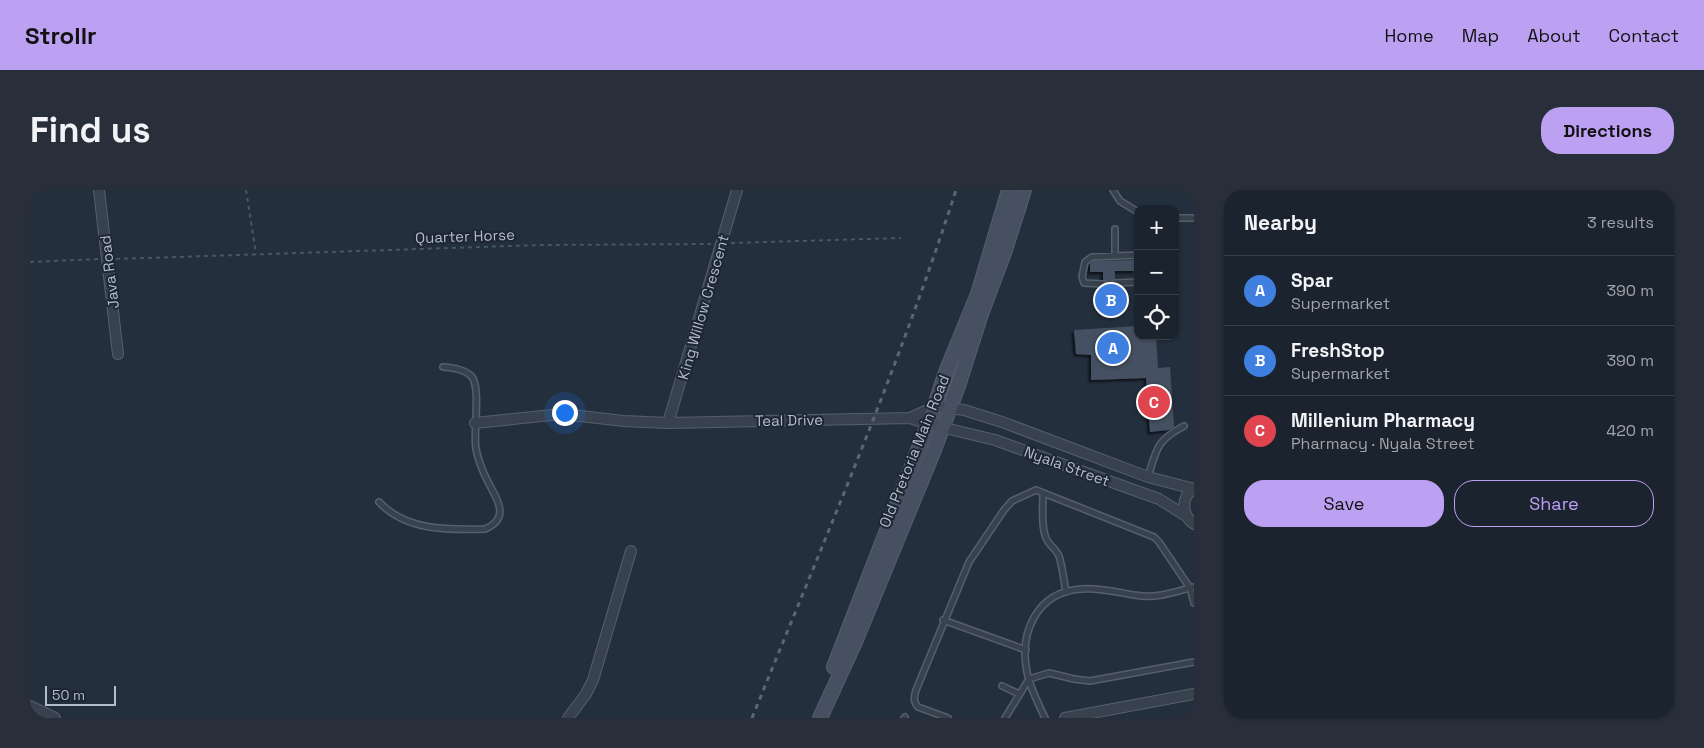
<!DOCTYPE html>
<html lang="en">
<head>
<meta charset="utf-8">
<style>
  body { margin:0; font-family:"Space Grotesk",sans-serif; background:#282f3a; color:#f1f3f6 }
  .controls { position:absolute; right:15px; top:15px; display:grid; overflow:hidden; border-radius:10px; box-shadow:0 1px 4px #0004 }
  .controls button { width:45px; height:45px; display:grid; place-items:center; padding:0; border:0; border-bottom:1px solid #39404a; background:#1b232e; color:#f1f3f6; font:25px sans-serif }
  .scale { position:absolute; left:15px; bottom:12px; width:71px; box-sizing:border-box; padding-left:5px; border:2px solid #b4bcc9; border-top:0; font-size:14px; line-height:18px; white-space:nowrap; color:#b4bcc9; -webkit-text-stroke:4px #1d2633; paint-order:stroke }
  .you { position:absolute; left:534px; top:222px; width:18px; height:18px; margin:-12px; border:4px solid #fff; border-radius:50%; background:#1a73e8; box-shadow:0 0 0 8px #1a73e833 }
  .badge { display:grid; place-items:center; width:32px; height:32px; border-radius:50%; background:#bca0f2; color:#fff; font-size:16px; font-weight:700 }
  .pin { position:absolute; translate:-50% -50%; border:2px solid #fff; box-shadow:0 1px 5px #0006 }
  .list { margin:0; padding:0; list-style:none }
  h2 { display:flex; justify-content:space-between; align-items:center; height:65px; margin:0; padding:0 20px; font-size:21px }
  h2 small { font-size:16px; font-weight:400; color:#a0a4aa }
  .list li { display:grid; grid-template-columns:32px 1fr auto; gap:15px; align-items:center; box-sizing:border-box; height:70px; padding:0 20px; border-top:1px solid #39404a }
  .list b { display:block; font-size:19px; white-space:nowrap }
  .list p { margin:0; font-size:16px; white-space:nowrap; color:#a0a4aa }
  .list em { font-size:16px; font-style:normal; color:#a0a4aa }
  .actions { display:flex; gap:10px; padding:15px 20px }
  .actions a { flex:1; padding:11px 0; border:1px solid #bca0f2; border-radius:20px; text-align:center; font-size:18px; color:#bca0f2 }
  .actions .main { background:#bca0f2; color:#111 }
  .icon { flex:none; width:28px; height:28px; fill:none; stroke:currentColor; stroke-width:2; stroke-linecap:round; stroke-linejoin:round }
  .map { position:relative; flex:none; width:1164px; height:528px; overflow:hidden; border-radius:20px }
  header { display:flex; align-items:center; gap:30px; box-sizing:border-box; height:70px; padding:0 25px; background:#bca0f2; color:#111 }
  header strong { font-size:24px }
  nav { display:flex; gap:28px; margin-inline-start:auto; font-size:18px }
  .intro { display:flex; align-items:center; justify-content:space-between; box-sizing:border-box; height:120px; padding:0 30px }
  h1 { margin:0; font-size:35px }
  .button { padding:12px 22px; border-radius:20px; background:#bca0f2; color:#111; font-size:18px; font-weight:700 }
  main { display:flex; gap:30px; padding:0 30px }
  aside { flex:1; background:#1b232e; border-radius:20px; box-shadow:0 1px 4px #0004 }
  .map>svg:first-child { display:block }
</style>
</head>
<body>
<header>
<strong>Strollr</strong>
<nav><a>Home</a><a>Map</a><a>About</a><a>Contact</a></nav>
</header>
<div class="intro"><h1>Find us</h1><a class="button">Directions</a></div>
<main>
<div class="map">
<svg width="1164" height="528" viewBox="0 0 1164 528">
  <defs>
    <filter id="shadow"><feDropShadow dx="-2.5" dy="2.5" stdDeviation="1" flood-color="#0009"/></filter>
  </defs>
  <rect width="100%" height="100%" fill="#242f3e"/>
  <path fill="#455162" filter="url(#shadow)" d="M 1105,70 L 1105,81 L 1085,81 L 1085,89 L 1081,93 L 1082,96 L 1085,97 L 1085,101 L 1097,102 L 1097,113 L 1092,113 L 1092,119 L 1069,119 L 1069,103 L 1073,103 L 1073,98 L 1076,97 L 1077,94 L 1073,90 L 1073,82 L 1060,82 L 1060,74 L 1063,71 Z
    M 1108,136 L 1108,146 L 1126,146 L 1128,178 L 1140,177 L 1144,237 L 1139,240 L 1120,242 L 1116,188 L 1061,190 L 1061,165 L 1046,164 L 1044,140 Z"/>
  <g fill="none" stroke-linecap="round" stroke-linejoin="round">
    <g stroke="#565f6c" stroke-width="8">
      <path id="service" d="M 1083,0 L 1090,11 L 1108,22
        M 1145,28 L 1164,28
        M 1085,39 L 1085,66
        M 1085,93 L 1108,92
        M 1073,94 L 1054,93 L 1052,87 L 1055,72 L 1062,67 L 1108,65
        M 1118,287 C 1127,258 1126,251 1154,236
        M 1013,303 C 1013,317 1011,332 1015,345 C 1017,354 1024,357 1028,364 C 1032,371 1034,393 1036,402
        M 349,312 C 376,341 418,340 455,339 C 481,328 467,309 458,292 C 453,282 448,270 446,259 C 443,242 451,199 442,187 C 435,179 423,178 413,177
        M 913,430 L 996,460
        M 972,496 L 989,504
        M 874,528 L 875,527
        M 918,528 L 888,517 C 883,511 884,507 886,500 L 939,372 L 974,320 L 982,311 L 1006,300 L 1124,347 L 1129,352 L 1160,398 L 1164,413
        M 975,528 L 999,489 L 1019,483 L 1044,489 L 1060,491 L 1164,472
        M 1015,528 C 1008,513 1000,498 997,482 C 989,442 1007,402 1051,399 C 1072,397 1092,404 1112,406 C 1129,408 1147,401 1164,397"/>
    </g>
    <g stroke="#565f6c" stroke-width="12">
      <path id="minor" d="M 69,0 L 88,164
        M 880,228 L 906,216 L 934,220 L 972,232 L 1118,287 L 1164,299
        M 445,233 L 532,224 L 594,231 L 638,233 L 880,228 L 898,234 L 965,250 L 1129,309 L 1156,326
        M 638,233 L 707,0
        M 1164,298 C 1151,307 1151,325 1164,334
        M 0,516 L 25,528
        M 538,528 L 556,504 L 563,490 L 601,361
        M 1035,528 L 1164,504"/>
    </g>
    <g stroke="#565f6c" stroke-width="16">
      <path id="secondary" d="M 804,477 L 901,227 L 916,182 L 948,104 L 979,0
        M 790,528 L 825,452 L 904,260 L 928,196 L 951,124 L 974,63 L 994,0"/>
    </g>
    <path stroke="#44595c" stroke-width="2" stroke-dasharray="4 4" stroke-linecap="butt" d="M 216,0 L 226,64
      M 701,53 L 871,48
      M 86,69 L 511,55 L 681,54
      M 0,72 L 69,69"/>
    <use href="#service" stroke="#38414e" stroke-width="5"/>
    <use href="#minor" stroke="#38414e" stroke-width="10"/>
    <use href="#secondary" stroke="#465061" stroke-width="14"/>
    <path stroke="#5a6575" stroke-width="3" stroke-dasharray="5 5" stroke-linecap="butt" d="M 722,528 C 793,353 868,180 926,0"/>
  </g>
  <g text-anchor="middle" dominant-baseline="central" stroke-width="4" stroke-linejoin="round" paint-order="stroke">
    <g font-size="15" fill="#b4bcc9" stroke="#1d2633">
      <text transform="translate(435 46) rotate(-2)">Quarter Horse</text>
      <text transform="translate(79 82) rotate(-97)">Java Road</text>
      <text transform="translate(673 117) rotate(-74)">King Willow Crescent</text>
      <text transform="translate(759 230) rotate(-1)">Teal Drive</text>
      <text transform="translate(884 261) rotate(-68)">Old Pretoria Main Road</text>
      <text transform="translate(1037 276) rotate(20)">Nyala Street</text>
    </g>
  </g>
</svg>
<div class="controls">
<button>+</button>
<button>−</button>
<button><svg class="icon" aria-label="locate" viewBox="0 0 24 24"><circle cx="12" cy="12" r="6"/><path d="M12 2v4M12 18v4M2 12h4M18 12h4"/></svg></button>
</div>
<div class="scale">50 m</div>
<div class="you"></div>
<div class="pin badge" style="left:1083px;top:158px;background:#3f7fe0">A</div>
<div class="pin badge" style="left:1081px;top:110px;background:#3f7fe0">B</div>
<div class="pin badge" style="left:1124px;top:212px;background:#e0444e">C</div>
</div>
<aside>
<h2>Nearby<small>3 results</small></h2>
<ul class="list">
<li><span class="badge" style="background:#3f7fe0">A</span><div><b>Spar</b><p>Supermarket</p></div><em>390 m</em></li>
<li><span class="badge" style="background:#3f7fe0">B</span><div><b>FreshStop</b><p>Supermarket</p></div><em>390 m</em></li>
<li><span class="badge" style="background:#e0444e">C</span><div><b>Millenium Pharmacy</b><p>Pharmacy · Nyala Street</p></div><em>420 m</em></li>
</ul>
<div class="actions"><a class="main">Save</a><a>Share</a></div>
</aside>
</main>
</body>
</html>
